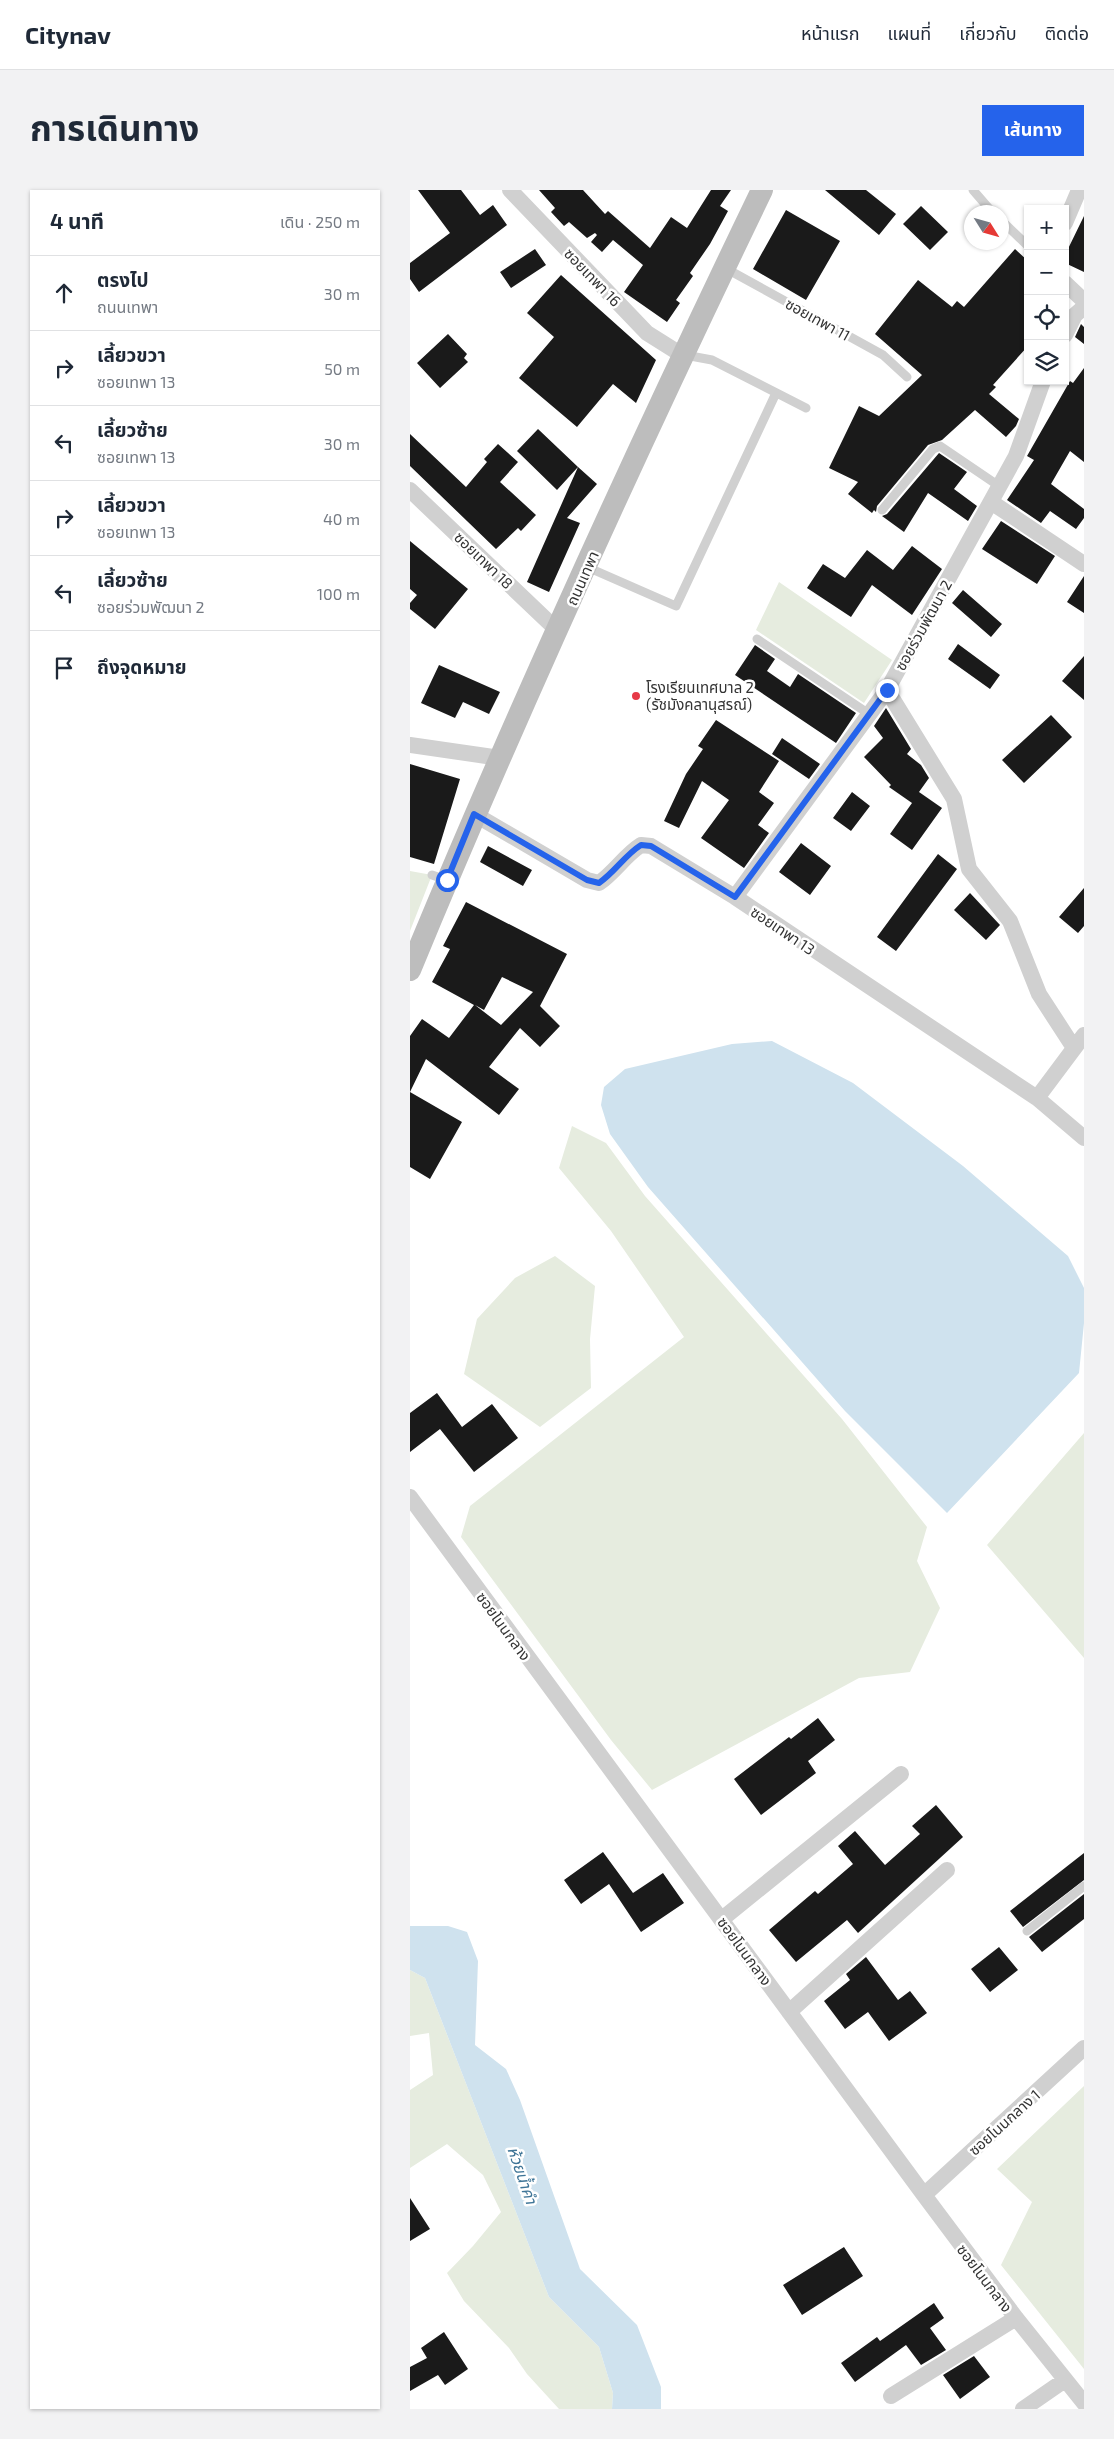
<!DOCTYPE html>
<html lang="th">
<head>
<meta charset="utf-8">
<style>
  body { margin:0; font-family:"Exo 2","Noto Sans Thai",sans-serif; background:#f2f2f3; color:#1f2937 }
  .controls { position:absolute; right:15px; top:15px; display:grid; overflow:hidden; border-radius:0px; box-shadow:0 1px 4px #0004 }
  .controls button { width:45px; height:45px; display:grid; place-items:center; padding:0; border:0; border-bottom:1px solid #e0e1e3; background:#fff; color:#1f2937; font:25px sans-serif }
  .compass { position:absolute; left:554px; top:15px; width:45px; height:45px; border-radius:50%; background:#fff; box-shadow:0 1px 4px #0004; rotate:127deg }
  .stop { position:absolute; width:15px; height:15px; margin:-11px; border:4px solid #2563eb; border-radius:50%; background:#fff }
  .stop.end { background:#2563eb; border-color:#fff; box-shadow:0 1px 5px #0008 }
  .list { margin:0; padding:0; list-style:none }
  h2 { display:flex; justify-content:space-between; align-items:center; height:65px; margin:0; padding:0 20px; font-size:21px }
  h2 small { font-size:16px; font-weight:400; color:#747a83 }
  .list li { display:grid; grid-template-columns:32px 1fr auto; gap:15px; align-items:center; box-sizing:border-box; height:75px; padding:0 20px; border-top:1px solid #e0e1e3 }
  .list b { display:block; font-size:19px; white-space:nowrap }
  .list p { margin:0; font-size:16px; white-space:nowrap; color:#747a83 }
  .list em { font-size:16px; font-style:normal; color:#747a83 }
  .icon { flex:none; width:28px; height:28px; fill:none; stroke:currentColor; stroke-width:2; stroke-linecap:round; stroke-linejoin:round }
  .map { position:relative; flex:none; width:674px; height:2219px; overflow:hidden; border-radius:0px }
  header { display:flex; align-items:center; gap:30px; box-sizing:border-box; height:70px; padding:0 25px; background:#fff; border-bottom:1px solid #e0e1e3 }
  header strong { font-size:24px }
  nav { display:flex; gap:28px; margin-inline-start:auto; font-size:18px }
  .intro { display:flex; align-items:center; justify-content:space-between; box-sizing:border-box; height:120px; padding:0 30px }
  h1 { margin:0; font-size:35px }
  .button { padding:12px 22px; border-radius:0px; background:#2563eb; color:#fff; font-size:18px; font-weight:700 }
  main { display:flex; gap:30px; padding:0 30px }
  aside { flex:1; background:#fff; border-radius:0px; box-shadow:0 1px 4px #0004 }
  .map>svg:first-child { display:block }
</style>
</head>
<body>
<header>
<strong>Citynav</strong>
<nav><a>หน้าแรก</a><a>แผนที่</a><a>เกี่ยวกับ</a><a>ติดต่อ</a></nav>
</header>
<div class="intro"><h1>การเดินทาง</h1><a class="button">เส้นทาง</a></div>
<main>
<aside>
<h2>4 นาที<small>เดิน · 250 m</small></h2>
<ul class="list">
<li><svg class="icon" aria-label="ahead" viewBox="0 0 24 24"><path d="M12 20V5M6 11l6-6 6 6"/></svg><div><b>ตรงไป</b><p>ถนนเทพา</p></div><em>30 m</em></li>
<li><svg class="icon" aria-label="right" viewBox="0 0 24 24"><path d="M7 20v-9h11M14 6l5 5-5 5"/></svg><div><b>เลี้ยวขวา</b><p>ซอยเทพา 13</p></div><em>50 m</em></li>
<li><svg class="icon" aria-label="left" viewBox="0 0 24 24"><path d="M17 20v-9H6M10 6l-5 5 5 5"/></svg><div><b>เลี้ยวซ้าย</b><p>ซอยเทพา 13</p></div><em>30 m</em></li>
<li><svg class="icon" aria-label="right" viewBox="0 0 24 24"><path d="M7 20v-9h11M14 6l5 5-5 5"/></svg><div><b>เลี้ยวขวา</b><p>ซอยเทพา 13</p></div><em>40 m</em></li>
<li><svg class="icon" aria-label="left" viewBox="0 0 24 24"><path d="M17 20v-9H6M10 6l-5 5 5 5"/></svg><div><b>เลี้ยวซ้าย</b><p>ซอยร่วมพัฒนา 2</p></div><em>100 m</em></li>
<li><svg class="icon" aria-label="arrive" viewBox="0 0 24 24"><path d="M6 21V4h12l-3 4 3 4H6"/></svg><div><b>ถึงจุดหมาย</b></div></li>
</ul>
</aside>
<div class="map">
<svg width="674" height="2219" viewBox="0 0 674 2219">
  <rect width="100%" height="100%" fill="#fff"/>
  <path fill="#e6ecdf" d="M 369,392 L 482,470 L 454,513 L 346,440 Z
    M 0,681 L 22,685 L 0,741 Z
    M 162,936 L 196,953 L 235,1006 L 432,1229 L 517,1337 L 507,1371 L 530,1418 L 500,1482 L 449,1488 L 242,1600 L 201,1550 L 51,1347 L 60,1316 L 274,1147 L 201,1041 L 149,978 Z
    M 145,1066 L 185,1096 L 180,1149 L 181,1198 L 130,1237 L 54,1184 L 67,1129 L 105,1088 Z
    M 674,1243 L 674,1468 L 577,1355 Z
    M 0,1780 L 15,1788 L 139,2107 L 189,2157 L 203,2203 L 202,2219 L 149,2219 L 117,2184 L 99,2158 L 54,2111 L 37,2083 L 63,2056 L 91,2022 L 73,1985 L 37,1954 L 0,1978 L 0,1900 L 23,1885 L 19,1843 L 0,1846 Z
    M 674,1896 L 674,2179 L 591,2075 L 622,2012 L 587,1979 Z"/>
  <path fill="#cfe2ee" d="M 362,851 L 443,893 L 553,976 L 658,1066 L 674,1098 L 674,1133 L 669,1183 L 537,1323 L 435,1221 L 238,997 L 200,944 L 191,915 L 194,897 L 215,879 L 322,854 Z
    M 0,1736 L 38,1736 L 57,1742 L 68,1771 L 65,1855 L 96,1879 L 110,1910 L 170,2079 L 227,2135 L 251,2197 L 251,2219 L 202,2219 L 203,2203 L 189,2157 L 139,2107 L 15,1788 L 0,1780 Z"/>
  <path fill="#1a1a1a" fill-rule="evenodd" d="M 8,0 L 51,0 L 70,25 L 83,15 L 97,35 L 9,102 L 0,89 L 0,73 L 40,43 Z
    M 129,0 L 173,0 L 195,24 L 198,21 L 240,58 L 261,27 L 277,38 L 301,0 L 321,0 L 310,16 L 318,21 L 300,54 L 280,83 L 283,86 L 266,110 L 270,113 L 257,132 L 214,102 L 233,75 L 203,50 L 192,62 L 181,52 L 187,45 L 185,43 L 177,48 L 159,32 L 154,36 L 141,22 L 145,18 Z
    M 415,0 L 456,0 L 486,24 L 469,45 Z
    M 511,16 L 538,42 L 520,60 L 493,34 Z
    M 376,20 L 430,51 L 396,110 L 343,79 Z
    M 674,26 L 674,82 L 655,73 L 655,65 Z
    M 125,59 L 136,75 L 101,98 L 90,82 Z
    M 605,59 L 618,71 L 618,156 L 583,195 L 586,197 L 579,204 L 609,229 L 606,236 L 596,247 L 565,220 L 532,250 L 518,255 L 467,316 L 466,322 L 464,320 L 462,323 L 438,304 L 448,292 L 419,278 L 449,216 L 469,226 L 512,185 L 465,144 L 508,90 L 542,117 L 547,111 L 554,117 Z
    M 151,85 L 246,170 L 226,213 L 203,194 L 167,237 L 109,188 L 144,147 L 117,123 Z
    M 671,134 L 674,137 L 674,154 L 665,147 Z
    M 38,144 L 57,164 L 54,168 L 58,172 L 30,198 L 7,173 Z
    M 674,178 L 674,272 L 660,261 L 641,294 L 674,319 L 674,328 L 666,339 L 640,321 L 631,333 L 597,310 L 624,270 L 617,266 L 660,191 L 663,193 Z
    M 128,239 L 168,277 L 147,300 L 107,261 Z
    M 0,244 L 56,297 L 77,272 L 74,269 L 88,254 L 108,272 L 90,292 L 126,325 L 111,341 L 108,338 L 86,359 L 0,276 Z
    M 529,263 L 557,282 L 544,299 L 567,316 L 558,331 L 518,303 L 494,342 L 472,326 L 477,324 Z
    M 168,277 L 187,294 L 157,328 L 170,333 L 139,402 L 117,392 Z
    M 591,331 L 645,366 L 627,394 L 572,359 Z
    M 0,351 L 58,399 L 25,439 L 0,419 L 0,413 L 7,405 L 0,399 Z
    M 502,356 L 532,379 L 502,425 L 462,395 L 441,427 L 397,398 L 413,374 L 435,388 L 457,360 L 483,380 Z
    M 674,386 L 674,423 L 657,412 Z
    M 553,400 L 592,434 L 581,447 L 542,413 Z
    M 548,454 L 590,485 L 580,499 L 538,469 Z
    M 345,455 L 365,469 L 357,481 L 380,497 L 388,484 L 446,523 L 426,553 L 325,485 Z
    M 674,466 L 674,510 L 652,491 Z
    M 29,475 L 90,502 L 79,524 L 53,512 L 45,528 L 11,513 Z
    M 476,518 L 501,559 L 497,564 L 511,575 L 519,588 L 509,602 L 532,618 L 502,660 L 480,644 L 502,613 L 479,597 L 481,595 L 454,567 L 473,548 L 464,536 Z
    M 641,525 L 662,547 L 614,593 L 592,570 Z
    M 306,530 L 369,571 L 349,602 L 364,613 L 348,635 L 359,643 L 334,678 L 291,648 L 319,610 L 292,591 L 269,638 L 254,631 L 276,584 L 293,559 L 288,556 Z
    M 372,548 L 410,574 L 399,589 L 362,564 Z
    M 0,574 L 50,589 L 24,674 L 0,667 Z
    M 442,602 L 460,616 L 441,641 L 423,628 Z
    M 391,653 L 421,676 L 400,705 L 369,682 Z
    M 78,656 L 122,680 L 113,696 L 70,672 Z
    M 528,664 L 547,679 L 486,761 L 467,747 Z
    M 674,698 L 674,736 L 668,743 L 649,727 Z
    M 560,703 L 590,735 L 576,750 L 544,720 Z
    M 56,712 L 157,764 L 130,816 L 150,836 L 130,857 L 110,838 L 79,877 L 109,899 L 89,925 L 16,869 L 0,902 L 52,932 L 20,989 L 0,977 L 0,846 L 12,829 L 39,848 L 64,815 L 22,792 L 40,759 L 33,756 ZM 92,787 L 123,802 L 91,835 L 65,815 L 74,820 Z
    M 27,1203 L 52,1237 L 82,1214 L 108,1248 L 64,1282 L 30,1239 L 0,1262 L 0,1223 Z
    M 408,1528 L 425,1550 L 398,1571 L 406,1583 L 351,1625 L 324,1589 L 379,1547 L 381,1549 Z
    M 526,1615 L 553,1647 L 448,1743 L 437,1730 L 386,1772 L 359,1740 L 405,1701 L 408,1704 L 443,1674 L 428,1656 L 445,1641 L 475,1675 L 510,1644 L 502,1636 Z
    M 193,1662 L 223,1703 L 253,1683 L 274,1713 L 231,1742 L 199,1694 L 171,1714 L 154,1690 Z
    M 674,1663 L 674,1690 L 613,1737 L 600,1721 Z
    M 674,1704 L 674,1729 L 632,1762 L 619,1747 Z
    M 589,1757 L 608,1780 L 580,1802 L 561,1779 Z
    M 456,1767 L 488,1810 L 500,1801 L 517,1823 L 479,1851 L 458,1822 L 435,1839 L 414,1811 L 440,1790 L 436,1784 Z
    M 0,2008 L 20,2039 L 0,2051 Z
    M 434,2057 L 453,2086 L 392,2125 L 373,2095 Z
    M 524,2113 L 534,2128 L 520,2138 L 536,2160 L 511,2175 L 496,2155 L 445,2192 L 431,2173 L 467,2147 L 470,2151 Z
    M 34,2142 L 58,2179 L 35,2195 L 28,2185 L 0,2201 L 0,2177 L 17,2168 L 11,2158 Z
    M 564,2166 L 580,2187 L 550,2209 L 533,2185 Z"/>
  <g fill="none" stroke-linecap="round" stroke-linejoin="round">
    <path stroke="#d0d0d0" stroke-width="9" d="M 563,0 L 582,22
      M 592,31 L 618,56
      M 315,78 L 473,165 L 497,187
      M 275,165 L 302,170 L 396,218
      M 472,320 L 523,259 L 530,256 L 589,296
      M 177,377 L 266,416 L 366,203
      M 347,449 L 459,524
      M 22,685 L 37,690
      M 617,1741 L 674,1696"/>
    <path stroke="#d0d0d0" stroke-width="16" d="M 100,0 L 237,143 L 272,165
      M 655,33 L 669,0
      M 655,93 L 674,111
      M 655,145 L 665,125 L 674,117
      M 0,300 L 148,441
      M 581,312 L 674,374
      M 477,500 L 544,609 L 559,679 L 600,731 L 629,804 L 664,858
      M 0,555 L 90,568
      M 64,624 L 177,690 L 189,693 C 205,682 215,665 231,655 L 241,656 L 325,707 L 627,908 L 674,948
      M 325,707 L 477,500 L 606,266 L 633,191
      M 627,908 L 674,845
      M 0,1307 L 514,2005 L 606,2128 L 674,2213
      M 312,1729 L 491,1584
      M 379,1822 L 537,1680
      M 514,2005 L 674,1858
      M 481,2206 L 606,2128
      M 613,2219 L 655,2190"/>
    <path stroke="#bdbdbd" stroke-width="22" d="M 0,780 C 109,516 228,257 352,0"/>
  </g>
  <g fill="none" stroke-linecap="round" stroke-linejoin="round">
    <path stroke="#2563eb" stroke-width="6" d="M 37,690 L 64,624 L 177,690 L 189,693 C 205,682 215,665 231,655 L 241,656 L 325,707 L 477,500"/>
  </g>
  <circle fill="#e63946" stroke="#fff" stroke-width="2" cx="226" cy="506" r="5"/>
  <g text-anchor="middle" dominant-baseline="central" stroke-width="5" stroke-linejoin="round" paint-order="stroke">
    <g font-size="15" fill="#333" stroke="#fff">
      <text transform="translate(183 87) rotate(46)">ซอยเทพา 16</text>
      <text transform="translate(408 129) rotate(29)">ซอยเทพา 11</text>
      <text transform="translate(74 370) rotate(44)">ซอยเทพา 18</text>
      <text transform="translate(172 388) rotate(-66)">ถนนเทพา</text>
      <text transform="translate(513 435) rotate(-61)">ซอยร่วมพัฒนา 2</text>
      <text transform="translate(373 740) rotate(34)">ซอยเทพา 13</text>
      <text transform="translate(94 1436) rotate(54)">ซอยโนนกลาง</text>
      <text transform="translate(335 1761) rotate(54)">ซอยโนนกลาง</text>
      <text transform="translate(594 1932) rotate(-42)">ซอยโนนกลาง 1</text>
      <text transform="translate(575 2088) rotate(53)">ซอยโนนกลาง</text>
    </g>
    <g font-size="15" fill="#333" stroke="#fff" text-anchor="start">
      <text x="236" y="497">โรงเรียนเทศบาล 2<tspan x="236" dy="17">(รัชมังคลานุสรณ์)</tspan></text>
    </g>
    <g font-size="16" font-style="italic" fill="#3f7597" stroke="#fff">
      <text transform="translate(113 1985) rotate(71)">ห้วยน้ำคำ</text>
    </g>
  </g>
</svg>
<div class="controls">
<button>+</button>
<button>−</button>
<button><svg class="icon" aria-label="locate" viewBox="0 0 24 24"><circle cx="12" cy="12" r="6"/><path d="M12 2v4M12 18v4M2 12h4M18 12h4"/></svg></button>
<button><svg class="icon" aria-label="layers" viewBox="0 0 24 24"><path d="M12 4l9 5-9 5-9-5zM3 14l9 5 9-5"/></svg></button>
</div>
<svg class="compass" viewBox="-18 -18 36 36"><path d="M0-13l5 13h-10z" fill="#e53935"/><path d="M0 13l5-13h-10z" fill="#747a83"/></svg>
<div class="stop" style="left:37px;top:690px"></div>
<div class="stop end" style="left:477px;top:500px"></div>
</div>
</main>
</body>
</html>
